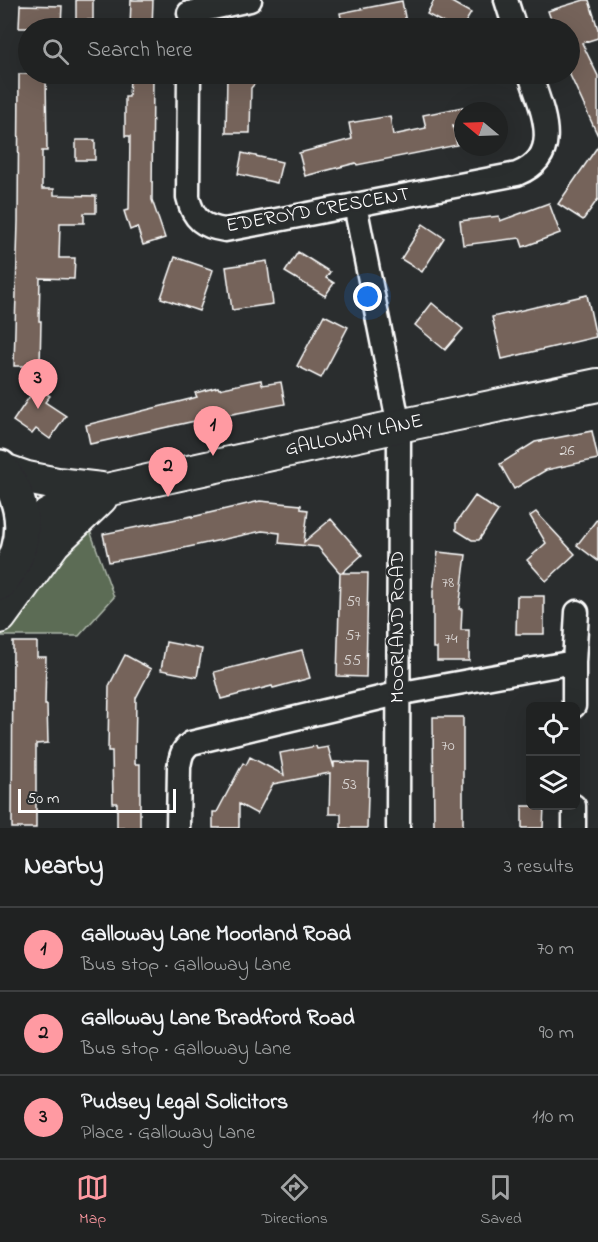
<!DOCTYPE html>
<html lang="en">
<head>
<meta charset="utf-8">
<style>
  body { margin:0; font-family:"Indie Flower",sans-serif; background:#282a2a; color:#f1f3f6 }
  .controls { position:absolute; right:18px; bottom:18px; display:grid; overflow:hidden; border-radius:9px; box-shadow:0 6px 24px #0002 }
  .controls button { width:54px; height:54px; display:grid; place-items:center; padding:0; border:0; border-bottom:2px solid #3d3f40; background:#202222; color:#f1f3f6; font:30px sans-serif }
  .compass { position:absolute; left:454px; top:102px; width:54px; height:54px; border-radius:50%; background:#202222; box-shadow:0 6px 24px #0002; rotate:289deg }
  .scale { position:absolute; left:18px; bottom:15px; width:158px; box-sizing:border-box; padding-left:6px; border:3px solid #fff; border-top:0; font-size:16px; line-height:21px; white-space:nowrap; color:#fff; -webkit-text-stroke:4px #2a2d2e; paint-order:stroke }
  .you { position:absolute; left:368px; top:297px; width:21px; height:21px; margin:-15px; border:4px solid #fff; border-radius:50%; background:#1a73e8; box-shadow:0 0 0 9px #1a73e833 }
  .badge { display:grid; place-items:center; width:39px; height:39px; border-radius:50%; background:#ff9aa2; color:#111; font-size:20px; font-weight:700 }
  .pin { position:absolute; translate:-50% -50px; filter:drop-shadow(0 2px 3px #0008) }
  .pin::after { content:''; position:absolute; top:32px; width:21px; height:18px; background:inherit; clip-path:polygon(0 0,100% 0,50% 100%) }
  .list { margin:0; padding:0; list-style:none }
  h2 { display:flex; justify-content:space-between; align-items:center; height:78px; margin:0; padding:0 24px; font-size:26px }
  h2 small { font-size:20px; font-weight:400; color:#a2a4a5 }
  .list li { display:grid; grid-template-columns:39px 1fr auto; gap:18px; align-items:center; box-sizing:border-box; height:84px; padding:0 24px; border-top:2px solid #3d3f40 }
  .list b { display:block; font-size:22px; white-space:nowrap }
  .list p { margin:0; font-size:20px; white-space:nowrap; color:#a2a4a5 }
  .list em { font-size:20px; font-style:normal; color:#a2a4a5 }
  .icon { flex:none; width:33px; height:33px; fill:none; stroke:currentColor; stroke-width:2; stroke-linecap:round; stroke-linejoin:round }
  .map { position:relative; flex:none; width:598px; height:828px; overflow:hidden }
  .search { position:absolute; background:#202222; box-shadow:0 6px 24px #0002; left:18px; right:18px; top:18px; height:66px; display:flex; align-items:center; gap:15px; box-sizing:border-box; padding:0 21px; border-radius:33px; color:#a2a4a5; font-size:22px }
  .sheet { height:330px; background:#202222 }
  nav { display:flex; justify-content:space-around; align-items:center; box-sizing:border-box; height:84px; border-top:2px solid #3d3f40; background:#202222; font-size:16px; color:#a2a4a5 }
  nav a { display:grid; justify-items:center; gap:3px }
  nav .on { color:#ff9aa2 }
  .map>svg:first-child { display:block }
</style>
</head>
<body>
<div class="map">
<svg width="598" height="828" viewBox="0 0 598 828">
  <rect width="100%" height="100%" fill="#2a2d2e"/>
  <filter id="ink" filterUnits="userSpaceOnUse"><feTurbulence type="fractalNoise" baseFrequency=".0167" numOctaves="2"/><feDisplacementMap in="SourceGraphic" scale="12" xChannelSelector="R" yChannelSelector="G"/><feConvolveMatrix kernelMatrix="1 2 1 2 8 2 1 2 1" color-interpolation-filters="sRGB"/></filter>
  <g filter="url(#ink)">
    <path fill="#5b6c55" stroke="#adb6aa" stroke-width="1.5" d="M 84,514 L 114,597 L 79,636 L 0,636 L 0,617 Z"/>
    <path fill="#74645a" stroke="#fff" stroke-width="1.5" d="M 76,0 L 93,0 L 93,20 L 76,20 Z
      M 131,0 L 153,0 L 152,28 L 130,28 Z
      M 434,0 L 448,0 L 471,13 L 462,28 L 453,28 L 427,14 Z
      M 584,0 L 589,0 L 598,29 L 598,38 L 582,43 L 598,76 L 598,136 L 570,75 L 570,28 L 554,28 L 548,11 Z
      M 402,1 L 407,28 L 343,28 L 340,13 Z
      M 20,5 L 62,6 L 61,26 L 53,26 L 53,28 L 19,28 Z
      M 19,74 L 46,74 L 47,151 L 42,151 L 42,189 L 54,189 L 54,195 L 96,196 L 96,213 L 84,213 L 84,223 L 60,223 L 59,258 L 75,258 L 74,279 L 40,278 L 39,321 L 41,321 L 40,366 L 14,366 L 18,221 Z
      M 135,74 L 153,74 L 152,200 L 165,238 L 143,245 L 137,227 L 130,230 L 124,211 L 129,210 L 130,136 L 125,136 L 125,97 L 129,97 L 130,78 L 135,78 Z
      M 227,74 L 263,74 L 251,88 L 250,133 L 226,133 Z
      M 463,107 L 463,131 L 453,126 L 457,145 L 357,165 L 356,163 L 305,176 L 299,153 L 352,139 L 349,123 L 390,116 L 393,135 L 426,128 L 423,115 Z
      M 76,140 L 95,140 L 95,160 L 76,160 Z
      M 598,146 L 598,199 L 583,220 L 558,204 Z
      M 242,153 L 282,162 L 277,183 L 238,174 Z
      M 549,203 L 560,233 L 523,247 L 520,238 L 463,245 L 460,221 L 499,216 L 500,221 Z
      M 423,224 L 444,238 L 422,272 L 401,259 Z
      M 298,252 L 330,272 L 326,278 L 334,283 L 325,296 L 285,272 Z
      M 175,257 L 213,270 L 199,311 L 161,298 Z
      M 267,261 L 273,304 L 232,310 L 226,267 Z
      M 587,295 L 596,337 L 502,359 L 492,317 Z
      M 432,303 L 463,329 L 445,350 L 415,325 Z
      M 324,315 L 348,327 L 321,378 L 297,366 Z
      M 261,380 L 262,385 L 281,382 L 285,404 L 227,415 L 195,422 L 195,421 L 90,444 L 86,425 L 190,399 L 197,397 L 195,393 L 218,387 L 219,389 Z
      M 36,387 L 50,396 L 45,402 L 66,416 L 50,439 L 36,429 L 32,434 L 13,421 Z
      M 592,431 L 598,459 L 546,470 L 514,489 L 500,464 L 535,442 Z
      M 475,496 L 498,511 L 479,540 L 472,540 L 456,530 L 456,523 Z
      M 260,501 L 301,505 L 301,509 L 308,510 L 304,542 L 331,519 L 362,555 L 342,573 L 368,573 L 366,677 L 337,676 L 340,573 L 318,547 L 279,543 L 280,533 L 262,531 L 161,553 L 109,562 L 103,534 L 192,516 L 192,517 Z
      M 536,512 L 575,554 L 546,581 L 527,560 L 546,543 L 530,516 Z
      M 598,518 L 598,561 L 577,545 Z
      M 438,552 L 466,555 L 459,609 L 462,609 L 461,630 L 469,630 L 469,661 L 437,661 L 437,648 L 433,648 L 433,592 Z
      M 517,596 L 544,596 L 544,634 L 516,634 Z
      M 13,642 L 37,642 L 37,657 L 46,657 L 45,705 L 47,705 L 48,743 L 36,744 L 36,828 L 12,828 Z
      M 166,642 L 202,649 L 197,677 L 161,670 Z
      M 302,650 L 310,678 L 273,688 L 272,686 L 221,699 L 214,672 Z
      M 125,655 L 151,669 L 136,698 L 135,764 L 140,764 L 140,828 L 117,828 L 117,803 L 113,803 L 112,751 L 108,751 L 109,686 Z
      M 433,717 L 463,717 L 463,828 L 434,828 Z
      M 316,746 L 317,749 L 328,747 L 334,768 L 334,762 L 369,763 L 367,828 L 341,828 L 341,814 L 329,814 L 330,773 L 273,784 L 257,814 L 239,804 L 239,828 L 213,828 L 213,812 L 217,812 L 243,763 L 246,765 L 250,757 L 284,775 L 280,753 Z
      M 522,806 L 544,806 L 543,828 L 522,828 Z"/>
    <g fill="none" stroke-linecap="round" stroke-linejoin="round">
      <g stroke="#fff" stroke-width="27">
        <path id="minor" d="M 506,0 L 515,28
          M 189,13 L 250,0
          M 189,74 L 188,197 C 193,220 204,227 225,230 L 517,174 C 565,155 541,109 530,74
          M 355,205 L 399,426 L 398,828
          M 574,662 L 577,612
          M 574,806 L 574,828
          M 178,828 L 179,767 C 181,755 182,750 191,743 L 397,694 L 574,662 L 574,706"/>
      </g>
      <g stroke="#fff" stroke-width="36">
        <path id="secondary" d="M 1,469 L 27,478 L 57,484 L 101,489
          M 22,534 L 48,515 L 68,504 L 111,489 L 399,426 L 598,385
          M 0,617 L 54,543 L 101,498"/>
      </g>
      <g stroke="#fff" stroke-width="38">
        <path id="trunk" d="M 0,467 C 28,504 30,547 0,583"/>
      </g>
      <use href="#minor" stroke="#2a2d2e" stroke-width="22"/>
      <use href="#secondary" stroke="#2a2d2e" stroke-width="32"/>
      <use href="#trunk" stroke="#2a2d2e" stroke-width="33"/>
    </g>
  </g>
  <g text-anchor="middle" dominant-baseline="central" stroke-width="5" stroke-linejoin="round" paint-order="stroke">
    <g font-size="16" fill="#dcd8d6">
      <text x="567" y="451">26</text>
      <text x="448" y="583">78</text>
      <text x="353" y="602">59</text>
      <text x="353" y="636">57</text>
      <text x="451" y="639">74</text>
      <text x="352" y="661">55</text>
      <text x="448" y="746">70</text>
      <text x="349" y="785">53</text>
    </g>
    <g font-size="20" fill="#fff" stroke="#2a2d2e">
      <text transform="translate(318 211) rotate(-10)">EDEROYD CRESCENT</text>
      <text transform="translate(354 436) rotate(-12)">GALLOWAY LANE</text>
      <text transform="translate(398 627) rotate(-90)">MOORLAND ROAD</text>
    </g>
  </g>
</svg>
<div class="controls">
<button><svg class="icon" aria-label="locate" viewBox="0 0 24 24"><circle cx="12" cy="12" r="6"/><path d="M12 2v4M12 18v4M2 12h4M18 12h4"/></svg></button>
<button><svg class="icon" aria-label="layers" viewBox="0 0 24 24"><path d="M12 4l9 5-9 5-9-5zM3 14l9 5 9-5"/></svg></button>
</div>
<svg class="compass" viewBox="-18 -18 36 36"><path d="M0-13l5 13h-10z" fill="#e53935"/><path d="M0 13l5-13h-10z" fill="#a2a4a5"/></svg>
<div class="scale">50 m</div>
<div class="you"></div>
<div class="pin badge" style="left:213px;top:456px">1</div>
<div class="pin badge" style="left:168px;top:497px">2</div>
<div class="pin badge" style="left:38px;top:409px">3</div>
<div class="search"><svg class="icon" aria-label="search" viewBox="0 0 24 24"><circle cx="10" cy="10" r="6"/><path d="M15 15l6 6"/></svg>Search here</div>
</div>
<section class="sheet">
<h2>Nearby<small>3 results</small></h2>
<ul class="list">
<li><span class="badge">1</span><div><b>Galloway Lane Moorland Road</b><p>Bus stop · Galloway Lane</p></div><em>70 m</em></li>
<li><span class="badge">2</span><div><b>Galloway Lane Bradford Road</b><p>Bus stop · Galloway Lane</p></div><em>90 m</em></li>
<li><span class="badge">3</span><div><b>Pudsey Legal Solicitors</b><p>Place · Galloway Lane</p></div><em>110 m</em></li>
</ul>
</section>
<nav>
<a class="on"><svg class="icon" aria-label="map" viewBox="0 0 24 24"><path d="M3 6l6-2 6 2 6-2v14l-6 2-6-2-6 2zM9 4v14M15 6v14"/></svg>Map</a>
<a><svg class="icon" aria-label="directions" viewBox="0 0 24 24"><path d="M12 3l9 9-9 9-9-9zM9 14v-3h6M13 9l2 2-2 2"/></svg>Directions</a>
<a><svg class="icon" aria-label="saved" viewBox="0 0 24 24"><path d="M7 4h10v16l-5-4-5 4z"/></svg>Saved</a>
</nav>
</body>
</html>
